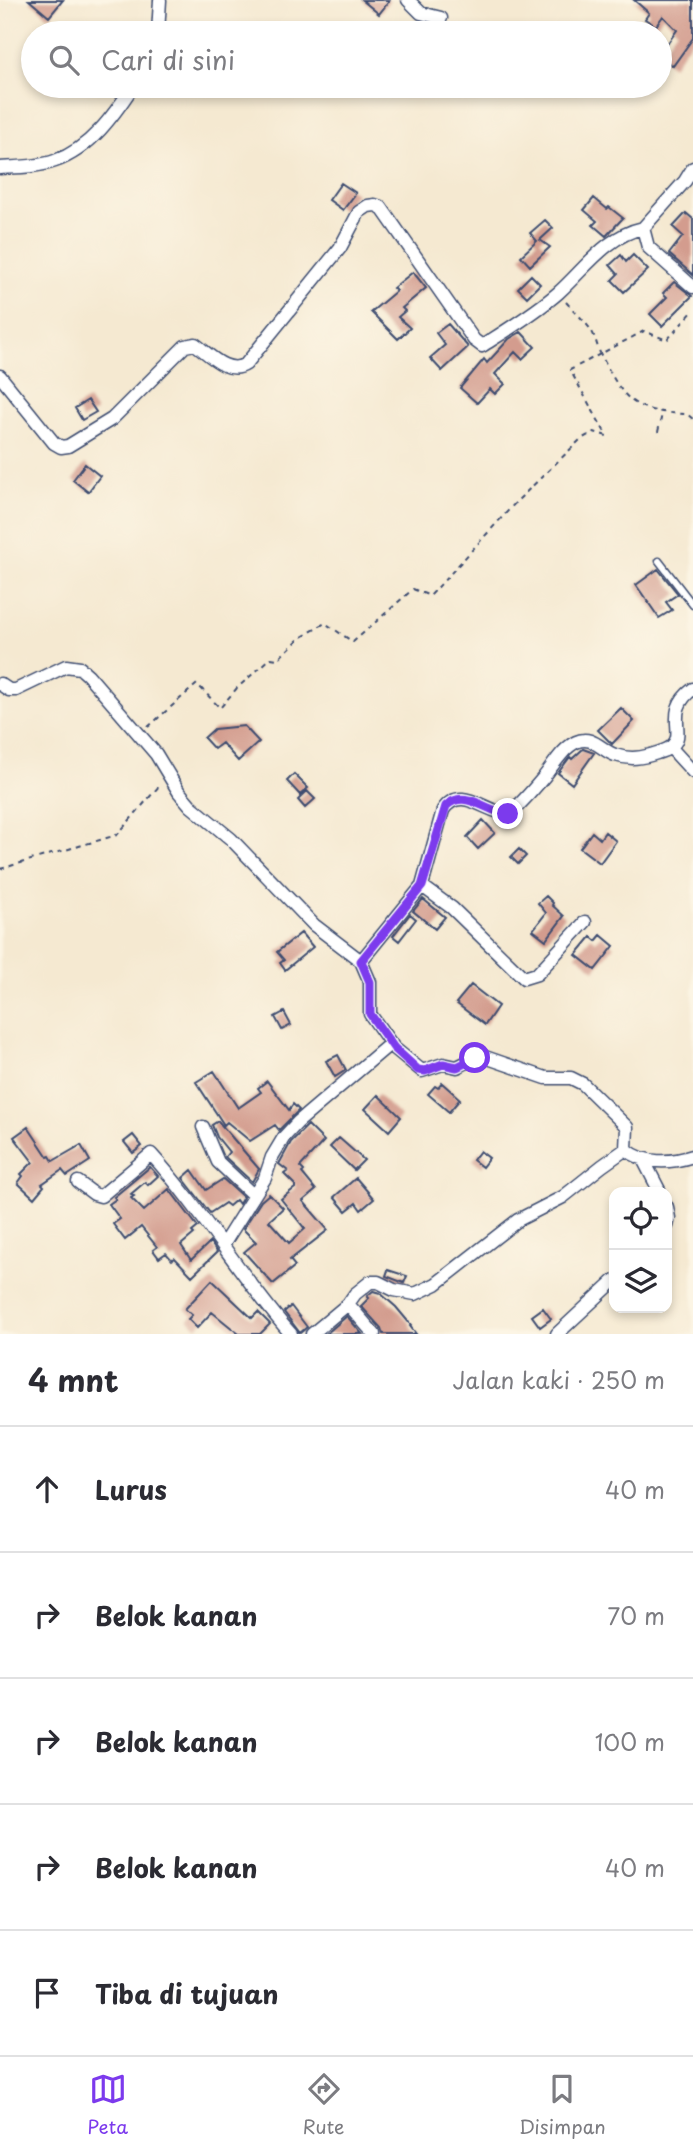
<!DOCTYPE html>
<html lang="id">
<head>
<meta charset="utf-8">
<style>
  body { margin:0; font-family:"Playpen Sans",sans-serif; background:#f2f2f3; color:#2b2b33 }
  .controls { position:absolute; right:21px; bottom:21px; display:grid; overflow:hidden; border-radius:14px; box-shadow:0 4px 10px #0003 }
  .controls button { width:63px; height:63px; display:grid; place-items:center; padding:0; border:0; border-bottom:2px solid #e1e1e2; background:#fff; color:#2b2b33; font:35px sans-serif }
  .stop { position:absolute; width:21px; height:21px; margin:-16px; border:5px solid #7c3aed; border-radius:50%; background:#fff }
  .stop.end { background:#7c3aed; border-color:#fff; box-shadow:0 2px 7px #0008 }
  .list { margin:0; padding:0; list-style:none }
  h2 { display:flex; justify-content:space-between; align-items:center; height:91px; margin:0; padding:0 28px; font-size:30px }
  h2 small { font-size:23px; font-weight:400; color:#7c7c81 }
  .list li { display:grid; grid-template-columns:46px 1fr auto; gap:21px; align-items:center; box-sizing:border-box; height:126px; padding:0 28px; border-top:2px solid #e1e1e2 }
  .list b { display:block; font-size:26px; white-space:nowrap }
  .list em { font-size:23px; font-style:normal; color:#7c7c81 }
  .icon { flex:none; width:38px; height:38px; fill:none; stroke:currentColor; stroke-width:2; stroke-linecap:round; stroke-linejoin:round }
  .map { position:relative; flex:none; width:693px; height:1334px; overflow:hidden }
  .search { position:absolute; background:#fff; box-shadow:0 4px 10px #0003; left:21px; right:21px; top:21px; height:77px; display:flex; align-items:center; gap:18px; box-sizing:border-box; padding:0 24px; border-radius:38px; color:#7c7c81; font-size:26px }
  .sheet { height:721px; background:#fff }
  nav { display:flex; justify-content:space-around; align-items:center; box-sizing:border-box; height:98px; border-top:2px solid #e1e1e2; background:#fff; font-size:19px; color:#7c7c81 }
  nav a { display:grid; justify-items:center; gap:4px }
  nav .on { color:#7c3aed }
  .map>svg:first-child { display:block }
</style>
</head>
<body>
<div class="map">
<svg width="693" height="1334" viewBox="0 0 693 1334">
  <rect width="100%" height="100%" fill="#fcf5e5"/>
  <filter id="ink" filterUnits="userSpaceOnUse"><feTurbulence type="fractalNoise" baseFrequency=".0143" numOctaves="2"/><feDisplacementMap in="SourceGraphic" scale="14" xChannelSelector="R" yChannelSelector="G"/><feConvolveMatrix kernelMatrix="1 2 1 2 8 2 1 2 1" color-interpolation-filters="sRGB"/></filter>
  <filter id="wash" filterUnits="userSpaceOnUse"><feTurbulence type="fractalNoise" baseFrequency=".00686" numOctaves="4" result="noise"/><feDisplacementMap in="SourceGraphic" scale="28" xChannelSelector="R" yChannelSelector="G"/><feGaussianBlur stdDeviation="1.57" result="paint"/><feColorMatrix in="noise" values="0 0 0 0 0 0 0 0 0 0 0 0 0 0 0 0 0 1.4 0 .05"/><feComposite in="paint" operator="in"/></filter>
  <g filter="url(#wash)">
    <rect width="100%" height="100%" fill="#f5e9d1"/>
    <g id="blocks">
      <path fill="#d39c8e" d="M 29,0 L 63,0 L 49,17 Z
        M 362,0 L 390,0 L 379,14 Z
        M 634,0 L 693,0 L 693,38 L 673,66 L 660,56 L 660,54 L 677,30 L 663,16 L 656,26 L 645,19 L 649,13 Z
        M 341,183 L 356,193 L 343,210 L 329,200 Z
        M 594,198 L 607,209 L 609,207 L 623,218 L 606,236 L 593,225 L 597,221 L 584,210 Z
        M 686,213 L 693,219 L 693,275 L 669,254 L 683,236 L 673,227 Z
        M 545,220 L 553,228 L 540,240 L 550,247 L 530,266 L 521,256 L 537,241 L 530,233 Z
        M 621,255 L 626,262 L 633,255 L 648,270 L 624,292 L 612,280 L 618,274 L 610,265 Z
        M 413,272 L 426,288 L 402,308 L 405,311 L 398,317 L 410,328 L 398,339 L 371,312 L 396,291 L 393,288 Z
        M 531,275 L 540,284 L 527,297 L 518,288 Z
        M 674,282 L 692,296 L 662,326 L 650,314 L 667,297 L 663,293 Z
        M 448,324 L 468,347 L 442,371 L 430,358 L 445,345 L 436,333 Z
        M 521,332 L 535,347 L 522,359 L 515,352 L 495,374 L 505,384 L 495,394 L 490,389 L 477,403 L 460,388 L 484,359 L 487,363 L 509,339 Z
        M 88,400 L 96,412 L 82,420 L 75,408 Z
        M 85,464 L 100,476 L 88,492 L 73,480 Z
        M 658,569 L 678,594 L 666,602 L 672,610 L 659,618 L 636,585 Z
        M 621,708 L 634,721 L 612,744 L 598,730 Z
        M 244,726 L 259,742 L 238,761 L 222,743 L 214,749 L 204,738 L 214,729 Z
        M 583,749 L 594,753 L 572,784 L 558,773 L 570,757 L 572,759 Z
        M 294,774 L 308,788 L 300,795 L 287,781 Z
        M 307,791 L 315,799 L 305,808 L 298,800 Z
        M 483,820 L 495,833 L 478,849 L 467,837 Z
        M 592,832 L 600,839 L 605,832 L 616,841 L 600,863 L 580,848 Z
        M 519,849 L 526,856 L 518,864 L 511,857 Z
        M 546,896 L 553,903 L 552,905 L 564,916 L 546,940 L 533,930 L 546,913 L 538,903 Z
        M 423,899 L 445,917 L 435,929 L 413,911 Z
        M 410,914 L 416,919 L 399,941 L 393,936 Z
        M 301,933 L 313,947 L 285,970 L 280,963 L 284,960 L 277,952 Z
        M 601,935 L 614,946 L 595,970 L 576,955 L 591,937 L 596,941 Z
        M 471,985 L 498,1006 L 485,1025 L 456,1003 Z
        M 284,1012 L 291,1025 L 282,1030 L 275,1017 Z
        M 338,1055 L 346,1070 L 335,1077 L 326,1061 Z
        M 214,1071 L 238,1108 L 261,1092 L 258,1088 L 267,1081 L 289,1110 L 293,1104 L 299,1110 L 279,1130 L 275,1125 L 250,1141 L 227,1122 L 224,1125 L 196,1082 Z
        M 442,1083 L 460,1099 L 449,1112 L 428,1094 L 435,1086 L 438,1088 Z
        M 378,1095 L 401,1117 L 389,1131 L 365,1109 Z
        M 218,1121 L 259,1169 L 252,1182 L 225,1157 L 229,1152 L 217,1137 L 212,1125 Z
        M 308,1125 L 324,1141 L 300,1167 L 304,1171 L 302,1173 L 316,1190 L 303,1201 L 328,1230 L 290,1260 L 295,1266 L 273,1284 L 244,1252 L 256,1242 L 243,1229 L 261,1201 L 269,1194 L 283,1208 L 269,1221 L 289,1243 L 305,1229 L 281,1199 L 295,1188 L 295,1185 L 284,1174 L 288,1171 L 279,1164 L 291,1142 Z
        M 28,1127 L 48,1157 L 50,1156 L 53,1161 L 81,1145 L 90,1161 L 67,1176 L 62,1170 L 42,1184 L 44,1186 L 34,1198 L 18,1183 L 23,1176 L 21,1174 L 33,1162 L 14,1137 Z
        M 133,1135 L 142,1146 L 133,1153 L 124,1142 Z
        M 339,1138 L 364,1160 L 354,1170 L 330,1147 Z
        M 480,1151 L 489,1158 L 482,1167 L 473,1160 Z
        M 150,1167 L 158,1176 L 148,1185 L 145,1182 L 131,1194 L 134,1196 L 131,1198 L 144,1211 L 169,1189 L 198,1227 L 192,1232 L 194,1234 L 181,1245 L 191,1260 L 210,1242 L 217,1252 L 192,1276 L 175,1258 L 172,1260 L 166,1253 L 159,1258 L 153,1250 L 157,1247 L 141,1227 L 125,1240 L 113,1224 L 120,1219 L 109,1204 L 116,1199 L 114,1197 Z
        M 192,1170 L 206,1190 L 223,1179 L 243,1197 L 239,1204 L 236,1200 L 229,1206 L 225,1203 L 210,1213 L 183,1178 Z
        M 356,1178 L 374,1199 L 361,1210 L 356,1203 L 346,1211 L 334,1197 Z
        M 388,1270 L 407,1276 L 404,1283 L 386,1276 Z
        M 212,1280 L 252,1318 L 258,1312 L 270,1324 L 260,1334 L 239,1334 L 212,1312 L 197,1328 L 188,1319 L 192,1315 L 185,1309 Z
        M 373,1291 L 380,1293 L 396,1307 L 411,1325 L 410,1326 L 416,1334 L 383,1334 L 381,1328 L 361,1306 L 369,1298 L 367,1296 Z
        M 291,1306 L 307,1327 L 300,1333 L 284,1312 Z
        M 543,1308 L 551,1319 L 540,1327 L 532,1316 Z
        M 347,1316 L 362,1334 L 326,1334 Z"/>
    </g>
  </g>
  <g filter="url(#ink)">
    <use href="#blocks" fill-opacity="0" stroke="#3c4b6f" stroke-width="2"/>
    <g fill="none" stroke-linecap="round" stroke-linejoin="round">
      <g stroke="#3c4b6f" stroke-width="9">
        <path id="lane" d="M 159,26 L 170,33
          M 659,561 L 693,605"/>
      </g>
      <g stroke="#3c4b6f" stroke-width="15">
        <path id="street" d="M 408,0 L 421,13 L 441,18
          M 158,33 L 160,0
          M 0,168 C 18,167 38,167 55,161 C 90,149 114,115 133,86
          M 693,168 L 685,181 L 643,228 L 648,247 L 693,287
          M 0,376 L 54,443 L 61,447 L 68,446 L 112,419 L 185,346 L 195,344 C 209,354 228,376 246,364 L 340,248 L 359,212 L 368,206 L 375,205 L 381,207 L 474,340 L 482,346 C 507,330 535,313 558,293 C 584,270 606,236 643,228
          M 0,684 L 9,690 L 16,690 L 66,666 L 80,668 L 88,675 L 156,754 L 179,792 L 191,806 L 231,839 L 314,925 L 361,961 L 370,982 L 370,1014 L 394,1048 L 422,1071 L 443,1064 L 457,1067 L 475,1058 L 485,1057 L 546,1078 L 571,1078 L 583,1084 L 627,1127 L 626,1149 L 602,1166 L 563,1197 L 518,1220 L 436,1284 L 415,1294 L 394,1290 L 378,1282 L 370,1282 L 355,1294 L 348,1304
          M 671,748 L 693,772
          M 422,886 L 452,908 L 524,978 L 537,974 L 585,922
          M 361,961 L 422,886 L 443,810 C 461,783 487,814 509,814 C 522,803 533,790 543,778 C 553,766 562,749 576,742 C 592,734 602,751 615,755 C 630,760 642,758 657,753 C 662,751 668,750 672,746 C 687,733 663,711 693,689
          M 203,1127 L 218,1162 L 253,1195
          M 626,1149 C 644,1165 671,1163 693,1156
          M 643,1159 L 660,1192
          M 78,1182 L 94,1194 L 101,1196 L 151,1154 C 202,1210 241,1277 291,1334
          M 667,1207 L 669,1218 L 667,1226
          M 223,1245 L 265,1178 L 272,1157 L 284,1137 L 298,1122 L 391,1043
          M 312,1334 L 348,1304 L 374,1334
          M 557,1334 L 614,1281"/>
      </g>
      <path stroke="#3c4b6f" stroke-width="2" stroke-dasharray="5 5" stroke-linecap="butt" d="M 566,302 C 574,311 584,320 591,330 C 596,338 597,347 601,355 C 625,402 633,412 687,414 L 693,419
        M 658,432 L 662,414
        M 148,727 L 197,684 L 220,708 L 237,688 L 271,658 L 278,659 L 299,639 L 325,623 L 353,642 L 413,589 L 430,596 L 517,501 L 581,439 L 594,432 L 607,436 L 570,370 L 644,331 L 667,340 L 693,311
        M 0,869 L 117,835 L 160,785"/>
      <use href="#lane" stroke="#fff" stroke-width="6"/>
      <use href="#street" stroke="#fff" stroke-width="12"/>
    </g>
  </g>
  <g fill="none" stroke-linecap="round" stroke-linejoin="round" filter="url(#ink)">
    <path stroke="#7c3aed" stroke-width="9" d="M 475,1058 L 457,1067 L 443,1064 L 425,1071 L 418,1070 L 394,1048 L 370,1014 L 370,982 L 361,961 L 422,886 L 446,806 C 466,788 486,812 508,814"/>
  </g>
</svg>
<div class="controls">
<button><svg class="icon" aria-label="locate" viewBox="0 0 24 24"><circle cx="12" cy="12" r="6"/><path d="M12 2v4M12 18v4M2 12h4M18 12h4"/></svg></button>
<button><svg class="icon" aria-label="layers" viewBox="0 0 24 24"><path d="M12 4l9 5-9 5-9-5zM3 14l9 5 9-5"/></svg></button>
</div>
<div class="stop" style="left:475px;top:1058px"></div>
<div class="stop end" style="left:508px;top:814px"></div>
<div class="search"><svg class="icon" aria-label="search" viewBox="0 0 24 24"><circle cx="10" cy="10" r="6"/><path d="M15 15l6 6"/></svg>Cari di sini</div>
</div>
<section class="sheet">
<h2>4 mnt<small>Jalan kaki · 250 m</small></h2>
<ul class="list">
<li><svg class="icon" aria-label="ahead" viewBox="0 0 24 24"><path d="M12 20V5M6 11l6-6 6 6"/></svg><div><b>Lurus</b></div><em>40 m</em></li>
<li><svg class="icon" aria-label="right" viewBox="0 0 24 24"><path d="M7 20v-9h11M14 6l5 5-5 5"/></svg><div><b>Belok kanan</b></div><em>70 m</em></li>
<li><svg class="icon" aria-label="right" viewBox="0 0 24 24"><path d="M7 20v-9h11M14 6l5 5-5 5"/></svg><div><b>Belok kanan</b></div><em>100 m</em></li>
<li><svg class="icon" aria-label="right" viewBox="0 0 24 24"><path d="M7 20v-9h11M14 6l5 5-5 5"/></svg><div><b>Belok kanan</b></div><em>40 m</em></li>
<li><svg class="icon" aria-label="arrive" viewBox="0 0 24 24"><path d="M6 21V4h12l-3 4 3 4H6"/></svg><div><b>Tiba di tujuan</b></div></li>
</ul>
</section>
<nav>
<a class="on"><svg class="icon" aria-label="map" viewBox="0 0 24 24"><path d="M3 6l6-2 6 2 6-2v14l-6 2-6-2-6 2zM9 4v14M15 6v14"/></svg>Peta</a>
<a><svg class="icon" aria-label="directions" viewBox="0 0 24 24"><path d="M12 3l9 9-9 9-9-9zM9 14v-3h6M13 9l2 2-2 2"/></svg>Rute</a>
<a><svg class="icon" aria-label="saved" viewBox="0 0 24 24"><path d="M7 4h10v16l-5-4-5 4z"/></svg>Disimpan</a>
</nav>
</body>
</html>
